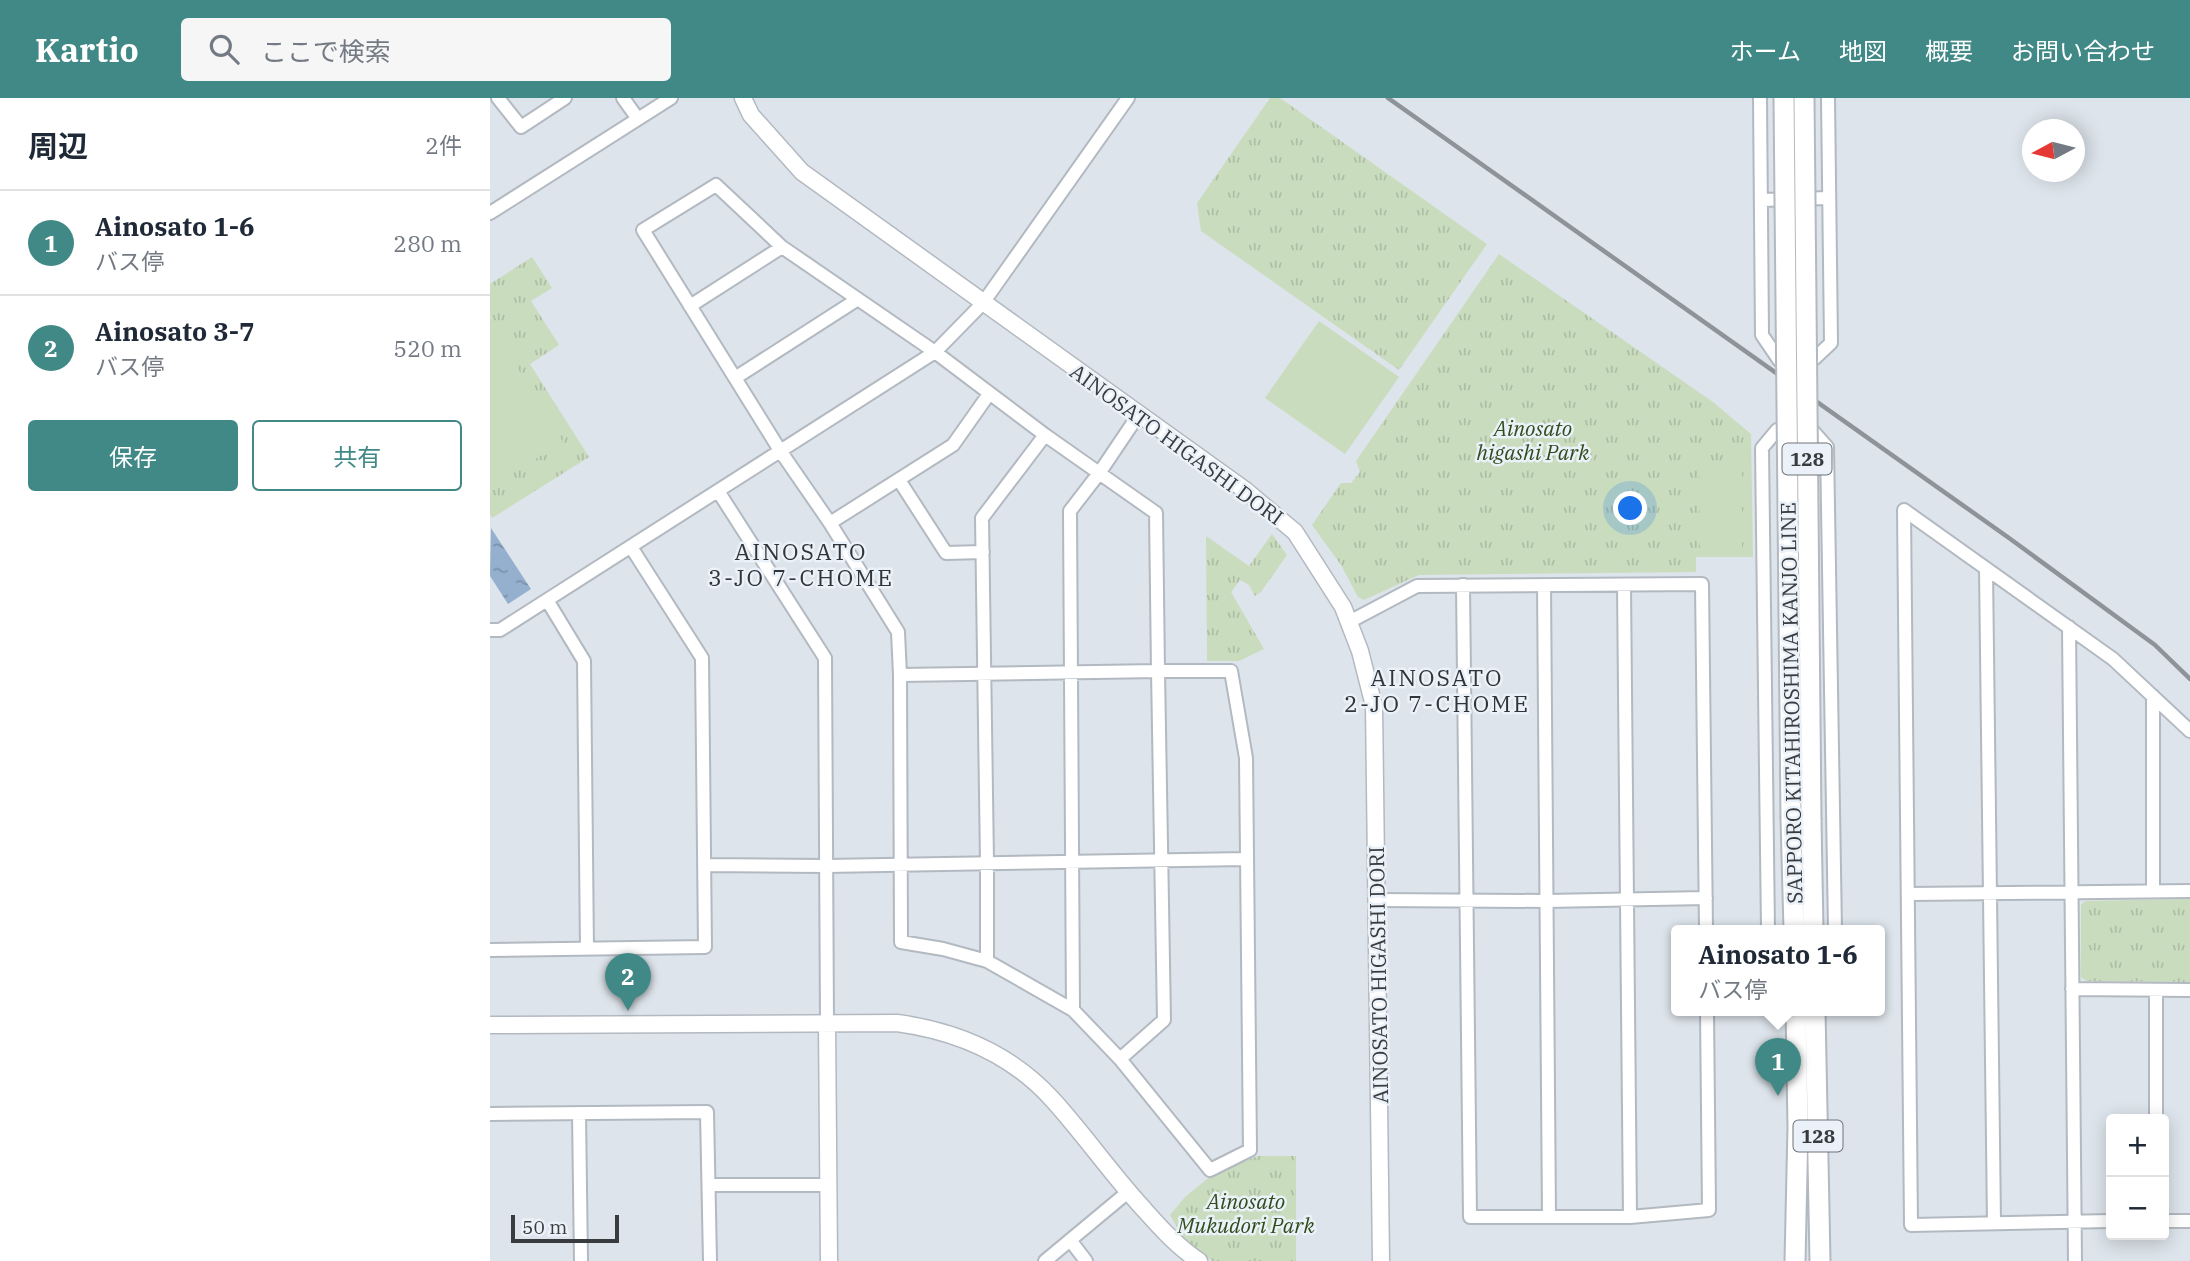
<!DOCTYPE html>
<html lang="ja">
<head>
<meta charset="utf-8">
<style>
  body { margin:0; font-family:"IBM Plex Serif","Noto Sans JP",serif; background:#f6f6f7; color:#1f2937 }
  .controls { position:absolute; right:21px; bottom:21px; display:grid; overflow:hidden; border-radius:7px; box-shadow:0 4px 18px #0003 }
  .controls button { width:63px; height:63px; display:grid; place-items:center; padding:0; border:0; border-bottom:2px solid #e0e1e3; background:#fff; color:#1f2937; font:35px sans-serif }
  .compass { position:absolute; left:1532px; top:21px; width:63px; height:63px; border-radius:50%; background:#fff; box-shadow:0 4px 18px #0003; rotate:263deg }
  .scale { position:absolute; left:21px; bottom:18px; width:108px; box-sizing:border-box; padding-left:7px; border:4px solid #393c3f; border-top:0; font-size:19px; line-height:24px; white-space:nowrap; color:#393c3f; -webkit-text-stroke:5px #eaf1f8; paint-order:stroke }
  .you { position:absolute; left:1141px; top:411px; width:24px; height:24px; margin:-18px; border:5px solid #fff; border-radius:50%; background:#1a73e8; box-shadow:0 0 0 10px #1a73e833 }
  .badge { display:grid; place-items:center; width:46px; height:46px; border-radius:50%; background:#418986; color:#fff; font-size:23px; font-weight:700 }
  .pin { position:absolute; translate:-50% -58px; filter:drop-shadow(0 2px 4px #0008) }
  .pin::after { content:''; position:absolute; top:37px; width:24px; height:21px; background:inherit; clip-path:polygon(0 0,100% 0,50% 100%) }
  .popup { position:absolute; left:1181px; top:827px; width:214px; height:91px; box-sizing:border-box; display:grid; place-content:center; border-radius:7px; background:#fff; filter:drop-shadow(0 2px 5px #0005); font-size:23px; white-space:nowrap; color:#747a83 }
  .popup b { font-size:26px; color:#1f2937 }
  .popup::after { content:''; position:absolute; left:50%; top:100%; margin-left:-14px; border:14px solid transparent; border-top-color:#fff }
  .list { margin:0; padding:0; list-style:none }
  h2 { display:flex; justify-content:space-between; align-items:center; height:91px; margin:0; padding:0 28px; font-size:30px }
  h2 small { font-size:23px; font-weight:400; color:#747a83 }
  .list li { display:grid; grid-template-columns:46px 1fr auto; gap:21px; align-items:center; box-sizing:border-box; height:105px; padding:0 28px; border-top:2px solid #e0e1e3 }
  .list b { display:block; font-size:26px; white-space:nowrap }
  .list p { margin:0; font-size:23px; white-space:nowrap; color:#747a83 }
  .list em { font-size:23px; font-style:normal; color:#747a83 }
  .actions { display:flex; gap:14px; padding:21px 28px }
  .actions a { flex:1; padding:16px 0; border:2px solid #418986; border-radius:7px; text-align:center; font-size:24px; color:#418986 }
  .actions .main { background:#418986; color:#fff }
  .icon { flex:none; width:38px; height:38px; fill:none; stroke:currentColor; stroke-width:2; stroke-linecap:round; stroke-linejoin:round }
  .map { position:relative; flex:none; width:1700px; height:1163px; overflow:hidden }
  header { display:flex; align-items:center; gap:42px; box-sizing:border-box; height:98px; padding:0 35px; background:#418986; color:#fff }
  header strong { font-size:33px }
  nav { display:flex; gap:38px; margin-inline-start:auto; font-size:24px }
  .search { width:490px; height:63px; background:#f6f6f7; display:flex; align-items:center; gap:18px; box-sizing:border-box; padding:0 24px; border-radius:7px; color:#747a83; font-size:26px }
  main { display:flex }
  aside { flex:1; background:#fff }
  .map>svg:first-child { display:block }
</style>
</head>
<body>
<header>
<strong>Kartio</strong>
<div class="search"><svg class="icon" aria-label="search" viewBox="0 0 24 24"><circle cx="10" cy="10" r="6"/><path d="M15 15l6 6"/></svg>ここで検索</div>
<nav><a>ホーム</a><a>地図</a><a>概要</a><a>お問い合わせ</a></nav>
</header>
<main>
<aside>
<h2>周辺<small>2件</small></h2>
<ul class="list">
<li><span class="badge">1</span><div><b>Ainosato 1-6</b><p>バス停</p></div><em>280 m</em></li>
<li><span class="badge">2</span><div><b>Ainosato 3-7</b><p>バス停</p></div><em>520 m</em></li>
</ul>
<div class="actions"><a class="main">保存</a><a>共有</a></div>
</aside>
<div class="map">
<svg width="1700" height="1163" viewBox="0 0 1700 1163">
  <defs>
    <pattern id="park-tufts" width="24" height="20" patternUnits="userSpaceOnUse" patternTransform="scale(1.75)"><rect width="24" height="20" fill="#c9dcbe"/><path d="M3 7l-1-3M5 7V3M7 7l1-3M15 17l-1-3M17 17v-4M19 17l1-3" fill="none" stroke="#adbea4"/></pattern>
    <pattern id="water-ripples" width="26" height="14" patternUnits="userSpaceOnUse" patternTransform="scale(1.75)"><rect width="26" height="14" fill="#94b0ce"/><path d="M2 4q2-2 4 0t4 0M15 11q2-2 4 0t4 0" fill="none" stroke="#7a90a9"/></pattern>
  </defs>
  <rect width="100%" height="100%" fill="#dde4eb"/>
  <path fill="url(#park-tufts)" d="M 780,0 L 790,0 L 997,146 L 909,272 L 711,133 L 707,105 Z
    M 1009,156 L 1223,304 L 1261,336 L 1263,459 L 1206,459 L 1206,474 L 929,477 L 874,502 L 868,499 L 851,467 L 822,427 L 851,385 L 861,385 L 870,374 L 866,363 Z
    M 42,159 L 62,190 L 41,203 L 69,247 L 40,266 L 99,359 L 2,420 L 0,417 L 0,186 Z
    M 782,436 L 797,457 L 771,494 L 765,498 L 759,487 L 750,482 L 741,494 L 774,551 L 749,563 L 717,563 L 716,438 L 759,468 Z
    M 1700,801 L 1700,884 L 1596,883 L 1591,879 L 1591,807 L 1595,803 Z
    M 768,1058 L 806,1058 L 806,1163 L 722,1163 L 695,1143 L 680,1117 L 695,1099 L 722,1077 Z"/>
  <path fill="#c9dcbe" d="M 829,223 L 909,279 L 855,356 L 775,300 Z
    M 0,225 L 73,344 L 0,389 Z
    M 1209,370 L 1252,370 L 1252,453 L 1210,454 Z"/>
  <path fill="url(#water-ripples)" d="M 1,430 L 41,491 L 18,506 L 0,478 Z"/>
  <g fill="none" stroke-linecap="round" stroke-linejoin="round">
    <g stroke="#b3b9c0" stroke-width="16">
      <path id="street" d="M 8,0 L 31,29 L 75,0
        M 133,0 L 148,21
        M 1270,0 L 1272,237 L 1289,262 L 1324,261 L 1341,245 L 1338,0
        M 226,87 L 292,149 L 445,254 L 555,337 L 666,415 L 668,573 L 410,577 L 408,534 L 340,425 L 291,354 L 153,132 Z
        M 1271,102 L 1339,100
        M 0,115 L 181,0
        M 200,208 L 292,149
        M 245,280 L 368,201
        M 409,382 L 456,455 L 493,454
        M 228,393 L 335,560 L 337,924
        M 340,425 L 463,347 L 499,296
        M 1496,471 L 1504,1125
        M 973,487 L 980,1119 L 1140,1119 L 1219,1112 L 1217,912
        M 1054,487 L 1059,1119
        M 1134,487 L 1140,1119
        M 57,502 L 94,563 L 97,851
        M 859,524 L 927,488 L 1212,486 L 1216,832
        M 1579,529 L 1585,1163
        M 0,532 L 10,532 L 445,254 L 493,205 L 638,0
        M 410,577 L 411,844 L 453,851 L 497,863 L 583,912 L 630,961 L 720,1072 L 760,1052 L 756,660 L 741,573 L 668,573 L 674,922 L 630,961
        M 1663,598 L 1663,793
        M 214,767 L 336,768 L 756,761
        M 1418,796 L 1700,793
        M 887,802 L 1056,803 L 1216,800
        M 1278,832 L 1272,350 L 1287,332 L 1321,331 L 1337,349 L 1345,832
        M 0,852 L 215,849 L 212,560 L 141,449
        M 497,863 L 497,764 L 492,420 L 555,337
        M 1582,891 L 1700,892
        M 1666,892 L 1666,1021
        M 583,912 L 580,413 L 610,374 L 649,316
        M 89,1015 L 91,1163
        M 0,1016 L 217,1014 L 220,1163
        M 219,1087 L 338,1087
        M 1621,1123 L 1421,1127 L 1414,412 L 1623,561 L 1700,633
        M 1674,1123 L 1700,1123
        M 580,1142 L 596,1163
        M 555,1163 L 638,1094"/>
    </g>
    <g stroke="#b3b9c0" stroke-width="19">
      <path id="secondary" d="M 253,0 L 261,17 L 312,74 L 755,392 L 805,434 L 853,509 L 870,553 L 884,608 L 891,1163
        M 337,924 L 339,1163
        M 0,927 L 407,925 C 466,933 521,956 562,1001 C 593,1035 620,1074 651,1108 C 669,1128 686,1148 709,1163"/>
    </g>
    <g stroke="#b3b9c0" stroke-width="23">
      <path id="primary" d="M 1301,721 L 1304,832
        M 1321,722 L 1323,832
        M 1325,912 L 1330,1163
        M 1305,1163 L 1308,1029 L 1306,912"/>
    </g>
    <use href="#street" stroke="#fff" stroke-width="12"/>
    <use href="#secondary" stroke="#fff" stroke-width="16"/>
    <use href="#primary" stroke="#fff" stroke-width="19"/>
    <path stroke="#8e9399" stroke-width="4.5" d="M 898,0 L 1519,440 L 1665,547 L 1700,581"/>
    <g stroke="#b3b9c0" stroke-width="23" stroke-linecap="butt">
      <path id="primary-bridge" d="M 1294,0 L 1301,721
        M 1314,0 L 1321,722"/>
    </g>
    <use href="#primary-bridge" stroke="#fff" stroke-width="19"/>
  </g>
  <g text-anchor="middle" dominant-baseline="central" stroke-width="5" stroke-linejoin="round" paint-order="stroke">
    <g fill="#eaf1f8" stroke="#6e7276" stroke-width="2">
      <rect x="1292.5" y="345.5" width="49" height="31" rx="5"/>
      <rect x="1303.5" y="1022.5" width="49" height="31" rx="5"/>
    </g>
    <g font-size="19" font-weight="bold" fill="#393c3f">
      <text x="1317" y="361">128</text>
      <text x="1328" y="1038">128</text>
    </g>
    <g font-size="21" font-style="italic" fill="#2f4c1b" stroke="#eaf1f8">
      <text x="1043" y="330">Ainosato<tspan x="1043" dy="24">higashi Park</tspan></text>
      <text x="756" y="1103">Ainosato<tspan x="756" dy="24">Mukudori Park</tspan></text>
    </g>
    <g font-size="21" fill="#393c3f" stroke="#eaf1f8">
      <text transform="translate(687 346) rotate(36)">AINOSATO HIGASHI DORI</text>
      <text transform="translate(1301 605) rotate(-91)">SAPPORO KITAHIROSHIMA KANJO LINE</text>
      <text transform="translate(888 877) rotate(-91)">AINOSATO HIGASHI DORI</text>
    </g>
    <g font-size="23" letter-spacing="2" fill="#30353a" stroke="#eaf1f8">
      <text x="311" y="453">AINOSATO<tspan x="311" dy="26">3-JO 7-CHOME</tspan></text>
      <text x="947" y="579">AINOSATO<tspan x="947" dy="26">2-JO 7-CHOME</tspan></text>
    </g>
  </g>
</svg>
<div class="controls">
<button>+</button>
<button>−</button>
</div>
<svg class="compass" viewBox="-18 -18 36 36"><path d="M0-13l5 13h-10z" fill="#e53935"/><path d="M0 13l5-13h-10z" fill="#747a83"/></svg>
<div class="scale">50 m</div>
<div class="you"></div>
<div class="pin badge" style="left:1288px;top:998px">1</div>
<div class="popup"><b>Ainosato 1-6</b>バス停</div>
<div class="pin badge" style="left:138px;top:913px">2</div>
</div>
</main>
</body>
</html>
